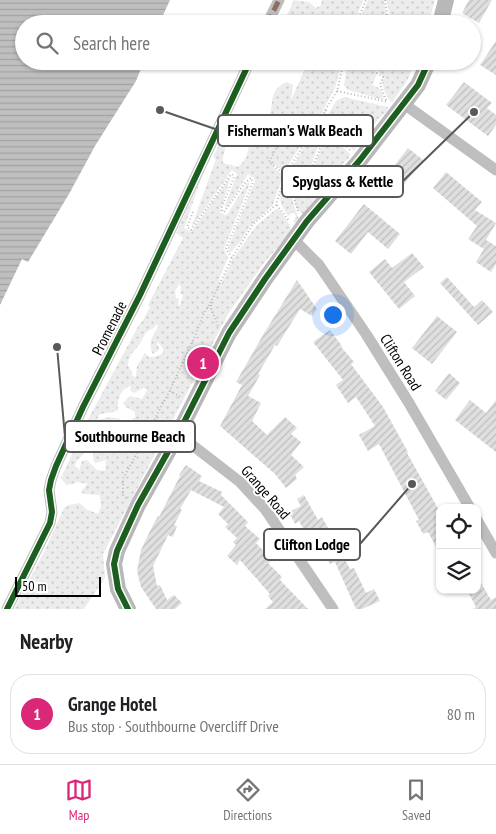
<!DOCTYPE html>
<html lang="en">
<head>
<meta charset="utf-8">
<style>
  body { margin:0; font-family:"PT Sans Narrow",sans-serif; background:#f6f6f6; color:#202124 }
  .controls { position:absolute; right:15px; bottom:15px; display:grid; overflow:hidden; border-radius:10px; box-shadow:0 1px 4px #0004 }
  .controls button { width:45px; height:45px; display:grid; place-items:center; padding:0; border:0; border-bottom:1px solid #e0e0e0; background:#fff; color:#202124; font:25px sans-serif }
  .scale { position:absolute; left:15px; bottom:12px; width:86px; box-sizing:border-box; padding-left:5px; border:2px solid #000; border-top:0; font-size:14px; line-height:18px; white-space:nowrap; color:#000; -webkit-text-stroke:4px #fff; paint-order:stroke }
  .you { position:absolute; left:332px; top:314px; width:18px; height:18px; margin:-12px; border:4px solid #fff; border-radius:50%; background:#1a73e8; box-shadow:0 0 0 8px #1a73e833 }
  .badge { display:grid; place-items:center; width:32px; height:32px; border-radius:50%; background:#db2777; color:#fff; font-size:16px; font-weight:700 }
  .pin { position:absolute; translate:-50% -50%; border:2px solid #fff; box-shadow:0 1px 5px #0006 }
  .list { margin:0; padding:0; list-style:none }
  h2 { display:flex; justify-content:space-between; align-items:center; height:65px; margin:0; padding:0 20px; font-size:21px }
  h2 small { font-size:16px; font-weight:400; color:#757577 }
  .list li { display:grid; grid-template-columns:32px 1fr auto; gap:15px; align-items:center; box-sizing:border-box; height:80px; margin:0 10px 10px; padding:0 10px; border:1px solid #e0e0e0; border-radius:20px }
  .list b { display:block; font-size:19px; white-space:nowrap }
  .list p { margin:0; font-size:16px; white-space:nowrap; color:#757577 }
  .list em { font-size:16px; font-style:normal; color:#757577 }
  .icon { flex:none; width:28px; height:28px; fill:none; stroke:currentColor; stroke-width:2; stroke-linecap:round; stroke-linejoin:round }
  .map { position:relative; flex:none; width:496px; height:609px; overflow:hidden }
  .search { position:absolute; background:#fff; box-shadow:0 1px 4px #0004; left:15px; right:15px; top:15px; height:55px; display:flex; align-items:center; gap:12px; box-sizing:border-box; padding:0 18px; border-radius:28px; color:#757577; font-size:19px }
  .sheet { height:155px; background:#fff }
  nav { display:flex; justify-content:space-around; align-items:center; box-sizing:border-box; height:70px; border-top:1px solid #e0e0e0; background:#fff; font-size:14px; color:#757577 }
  nav a { display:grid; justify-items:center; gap:2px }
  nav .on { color:#db2777 }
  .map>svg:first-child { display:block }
</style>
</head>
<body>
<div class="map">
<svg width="496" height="609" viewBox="0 0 496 609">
  <defs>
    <pattern id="grass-dots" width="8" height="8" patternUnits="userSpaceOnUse" patternTransform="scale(1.25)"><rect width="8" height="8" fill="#ececec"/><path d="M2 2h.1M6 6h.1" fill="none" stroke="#c9c9c9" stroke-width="1.8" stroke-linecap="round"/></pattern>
    <pattern id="water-rules" width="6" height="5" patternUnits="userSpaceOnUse" patternTransform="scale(1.25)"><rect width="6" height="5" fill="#bfbfbf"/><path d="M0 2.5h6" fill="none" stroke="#a2a2a2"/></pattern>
    <pattern id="building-hatch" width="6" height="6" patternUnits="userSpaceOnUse" patternTransform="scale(1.25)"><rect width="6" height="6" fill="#dfdfdf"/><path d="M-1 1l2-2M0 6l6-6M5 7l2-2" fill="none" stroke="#bebebe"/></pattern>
  </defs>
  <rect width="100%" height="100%" fill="#fff"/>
  <path fill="url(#grass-dots)" fill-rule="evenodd" d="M 294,0 L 309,2 L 316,8 L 321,5 L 322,0 L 363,0 L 354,24 L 283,24 Z
    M 368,0 L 384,0 L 388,24 L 358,24 Z
    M 386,0 L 435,0 L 428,24 L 392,24 Z
    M 307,61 L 342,61 L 335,88 L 315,125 L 307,135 L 284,172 L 275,165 L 273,167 L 283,175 L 273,205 L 249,227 L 241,241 L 230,253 L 228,248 L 255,181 L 254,178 L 248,174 L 227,207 L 225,206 L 237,174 L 232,170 L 191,228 L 216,159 L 213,157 L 220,143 L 226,146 L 223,157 L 223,163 L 238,167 C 248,159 247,151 251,140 C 255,130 267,125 270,115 C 274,100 269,90 287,82 L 293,85 L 291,100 L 308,62 Z
    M 348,61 L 382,61 L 376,72 L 377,74 L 372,85 L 379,88 L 384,97 L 383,100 L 348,90 L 344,85 Z
    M 387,61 L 416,61 L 407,81 L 393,101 L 391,102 C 385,93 381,86 383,76 L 378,72 Z
    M 344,97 L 388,107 L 387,111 L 369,129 L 354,151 L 328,125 L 326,118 L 336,101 Z
    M 322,118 L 324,120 C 320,135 318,149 312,163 C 298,192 283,180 299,219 L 296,223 L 293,222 L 296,216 L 293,212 L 288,216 C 277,200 279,195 286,177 Z
    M 326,129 L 350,154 L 349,158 L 336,170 L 303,214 C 281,197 308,178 315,163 C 321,153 323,140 326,129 Z
    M 202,176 L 184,228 L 191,232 L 231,176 L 220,213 L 227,215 L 247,183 L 250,183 L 224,249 L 228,258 L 219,279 L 221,284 L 233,259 L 256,226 L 276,209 L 279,209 L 291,227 L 288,235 L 264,263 L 228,314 L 103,554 L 105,578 L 84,609 L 14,609 L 45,550 L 64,508 L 68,505 L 80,503 L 86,509 L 98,514 L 101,507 L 100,495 L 84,494 L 81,492 L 87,484 L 77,482 L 72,484 L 66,485 L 61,478 L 80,436 L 84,437 L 86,440 L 86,451 L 76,462 L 75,466 L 79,470 L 82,461 L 87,460 L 97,470 L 105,471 L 106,460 L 95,463 C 90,454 94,437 107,437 C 110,437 114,439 118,440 L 125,434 L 133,418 L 135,418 L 135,412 L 126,407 L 123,403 L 130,396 L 142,399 L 147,390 L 144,388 L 134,393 L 130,390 L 131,386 C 120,388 117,401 118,410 C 111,414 105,412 99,415 L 97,420 L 110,417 L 120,419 L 124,427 L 123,431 L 120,432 L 109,426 L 104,427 C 103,434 99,437 92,437 L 85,425 L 140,323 L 142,322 L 150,307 L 148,305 L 183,238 L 176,233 ZM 179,284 L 181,287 L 180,294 L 183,295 L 180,305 L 178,306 L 179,299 L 176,298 L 175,291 ZM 157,324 L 158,328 C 152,334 148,347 153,354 L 159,350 L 159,346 L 157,345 L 158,342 L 163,348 L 163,353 L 155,357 L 149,357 L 145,353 L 137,366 L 136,377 L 132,376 L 132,372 L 128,366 C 129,352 134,353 141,342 C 145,335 145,331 154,328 Z"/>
  <path fill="url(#water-rules)" d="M 0,0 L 170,0 L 159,24 L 24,24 L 24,61 L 144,61 L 136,81 L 95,146 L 69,194 L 28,262 L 22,259 L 0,305 Z"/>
  <path fill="url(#building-hatch)" d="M 469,0 L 492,0 L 479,23 L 462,13 Z
    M 496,41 L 496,75 L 480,65 Z
    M 464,82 L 492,103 L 487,108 L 496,115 L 496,125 L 488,136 L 446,105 Z
    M 408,148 L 423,160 L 395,196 L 380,184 Z
    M 446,172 L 482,202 L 475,210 L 496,223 L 486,240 L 496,246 L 496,264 L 491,272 L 476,262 L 484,249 L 468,239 L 477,226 L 433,188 Z
    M 364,204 L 400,234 L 388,249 L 368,232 L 351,254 L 335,241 Z
    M 412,253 L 424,267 L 404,282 L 415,296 L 399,309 L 369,272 L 385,259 L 392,268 Z
    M 447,277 L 474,307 L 482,300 L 493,312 L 478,325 L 440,283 Z
    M 297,280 L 317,309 L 312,316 L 300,309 L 277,346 L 275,345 L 258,374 L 260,375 L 248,396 L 261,403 L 252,421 L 267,435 L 285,417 L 297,428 L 291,434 L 301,442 L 291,455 L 304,467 L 295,475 L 297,479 L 286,488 L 275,474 L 220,426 L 242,385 L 236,382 L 263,335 Z
    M 437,316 L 457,332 L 432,364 L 412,348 Z
    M 330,330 L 342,346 L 341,347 L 354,362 L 351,364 L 383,407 L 408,452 L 407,453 L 440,512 L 440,554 L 428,532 L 423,534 L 416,521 L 419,520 L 379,444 L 368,451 L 359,435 L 375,426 L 356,397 L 348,403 L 336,385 L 343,380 L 313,342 Z
    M 449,373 L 460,383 L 446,400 L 435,391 Z
    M 470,400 L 486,413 L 496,400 L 496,452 L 455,420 Z
    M 186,465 L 202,476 L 199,481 L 222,492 L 221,495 L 248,522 L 245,526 L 260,539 L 256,543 L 272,560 L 268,563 L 282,577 L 280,580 L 308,609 L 265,609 L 273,602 L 268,596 L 270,594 L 240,560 L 237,565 L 227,556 L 236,545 L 233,542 L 237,538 L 225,527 L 228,524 L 218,514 L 224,507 L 191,490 L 180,509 L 182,510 L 174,525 L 177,526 L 173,537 L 168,535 L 153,566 L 157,586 L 160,585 L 167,600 L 174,595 L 182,603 L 175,609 L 156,609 L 141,587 L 137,571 L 141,550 L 152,527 L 158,516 L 159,517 L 180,476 L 179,475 Z
    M 304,495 L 318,520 L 322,517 L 350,569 L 354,568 L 366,593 L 374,589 L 380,601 L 362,609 L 356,609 L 335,562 L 330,564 L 319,543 L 313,546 L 299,521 L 295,524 L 289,512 L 301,506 L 297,499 Z
    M 477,576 L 491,600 L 496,597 L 496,609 L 473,609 L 476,607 L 467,590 L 477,590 Z"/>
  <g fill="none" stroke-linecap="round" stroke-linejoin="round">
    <path stroke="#b9b9b9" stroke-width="2" stroke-dasharray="1 2.5" stroke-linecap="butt" d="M 385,0 L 387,15 L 390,24
      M 356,24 L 366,0
      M 385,61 L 377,73 L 383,77 L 380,85 L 387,102
      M 337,91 L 388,102
      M 325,124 L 351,151
      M 285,175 L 269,162 L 294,115 L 302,123 L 297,132 L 286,129
      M 277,205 L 289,221
      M 298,211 C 296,204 292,195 295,188 C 298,180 307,173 312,166 C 322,151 325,127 326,109
      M 193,212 L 187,227 L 191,230 L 230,176 L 232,174 L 234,177 L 222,207 L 222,211 L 224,212 L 244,184 L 251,178 L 253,182 L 226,249 L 232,258
      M 211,305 L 211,308 L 218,326
      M 170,391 L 181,397
      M 126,498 L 123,495 L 123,479 L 171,388 L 195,336 L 204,313 L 211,302 L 232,258 L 253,224 L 276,205 L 285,175 L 337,91 L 344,61"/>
    <path stroke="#bebebe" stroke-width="11" d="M 267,24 L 279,0
      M 404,104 L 496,170
      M 294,240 L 319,265 L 366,334 L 409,403 L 470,508
      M 178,434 L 240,482 L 265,509 L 333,609
      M 477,520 L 496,553
      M 7,609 L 50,523 L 52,512 L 49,490 L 51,480 L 56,466 L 83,407 L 140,295 L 250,61"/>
    <path stroke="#b8b8b8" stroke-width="16" d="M 440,24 L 446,0
      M 128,609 L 118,589 L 114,564 L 117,551 L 138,505 L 178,434 L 229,333 L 265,279 L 307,221 L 360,160 L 418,85 L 429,61"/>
    <path stroke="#8d6e63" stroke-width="5" stroke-dasharray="10 5" stroke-linecap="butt" d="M 267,24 L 279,0"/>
    <g stroke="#fff" stroke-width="9">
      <path id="cycleway" d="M 7,609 L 50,523 L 52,512 L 49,490 L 51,480 L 56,466 L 83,407 L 140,295 L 250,61
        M 128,609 L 118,589 L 114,564 L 117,551 L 138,505 L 178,434 L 229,333 L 265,279 L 307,221 L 360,160 L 418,85 L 429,61"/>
    </g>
    <use href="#cycleway" stroke="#1b5e20" stroke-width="6"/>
  </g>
  <g text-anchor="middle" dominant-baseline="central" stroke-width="4" stroke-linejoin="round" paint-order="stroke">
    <g font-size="15" fill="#000" stroke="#fff">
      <text transform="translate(109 328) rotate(-63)">Promenade</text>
      <text transform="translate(401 362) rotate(58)">Clifton Road</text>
      <text transform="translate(266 492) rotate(49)">Grange Road</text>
    </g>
  </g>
  <path fill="none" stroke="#595959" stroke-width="2" d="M160 110L218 130M474 112L403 181M57 347L65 437M412 484L360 544"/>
  <g fill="#595959" stroke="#fff" stroke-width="2">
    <circle cx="160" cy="110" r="5"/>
    <circle cx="474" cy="112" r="5"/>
    <circle cx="57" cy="347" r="5"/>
    <circle cx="412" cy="484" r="5"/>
  </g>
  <g fill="#fff" stroke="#595959" stroke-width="2">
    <rect x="218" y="115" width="155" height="31" rx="5"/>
    <rect x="282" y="166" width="121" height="31" rx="5"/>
    <rect x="65" y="421" width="130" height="31" rx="5"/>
    <rect x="264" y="529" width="96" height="31" rx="5"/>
  </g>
  <g font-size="16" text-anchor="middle" font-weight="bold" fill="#000">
    <text x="295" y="136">Fisherman's Walk Beach</text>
    <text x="343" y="187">Spyglass &amp; Kettle</text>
    <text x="130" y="442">Southbourne Beach</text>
    <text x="312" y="550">Clifton Lodge</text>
  </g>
</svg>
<div class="controls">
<button><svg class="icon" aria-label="locate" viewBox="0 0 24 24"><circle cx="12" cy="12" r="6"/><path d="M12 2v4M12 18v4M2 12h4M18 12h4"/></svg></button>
<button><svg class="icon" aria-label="layers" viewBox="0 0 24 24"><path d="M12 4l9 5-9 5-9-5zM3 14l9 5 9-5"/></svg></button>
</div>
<div class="scale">50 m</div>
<div class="you"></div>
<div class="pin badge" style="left:203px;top:363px">1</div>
<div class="search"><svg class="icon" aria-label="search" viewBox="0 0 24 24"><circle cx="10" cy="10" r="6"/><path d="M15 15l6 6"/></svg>Search here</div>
</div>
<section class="sheet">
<h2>Nearby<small></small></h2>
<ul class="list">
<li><span class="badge">1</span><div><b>Grange Hotel</b><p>Bus stop · Southbourne Overcliff Drive</p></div><em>80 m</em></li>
</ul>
</section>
<nav>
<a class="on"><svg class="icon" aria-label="map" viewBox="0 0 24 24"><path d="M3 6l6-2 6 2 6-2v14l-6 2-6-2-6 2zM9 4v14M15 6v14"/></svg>Map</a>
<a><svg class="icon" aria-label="directions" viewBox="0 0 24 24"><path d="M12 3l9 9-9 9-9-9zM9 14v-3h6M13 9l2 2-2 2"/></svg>Directions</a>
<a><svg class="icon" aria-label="saved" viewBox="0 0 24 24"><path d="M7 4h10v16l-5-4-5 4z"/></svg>Saved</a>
</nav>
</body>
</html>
